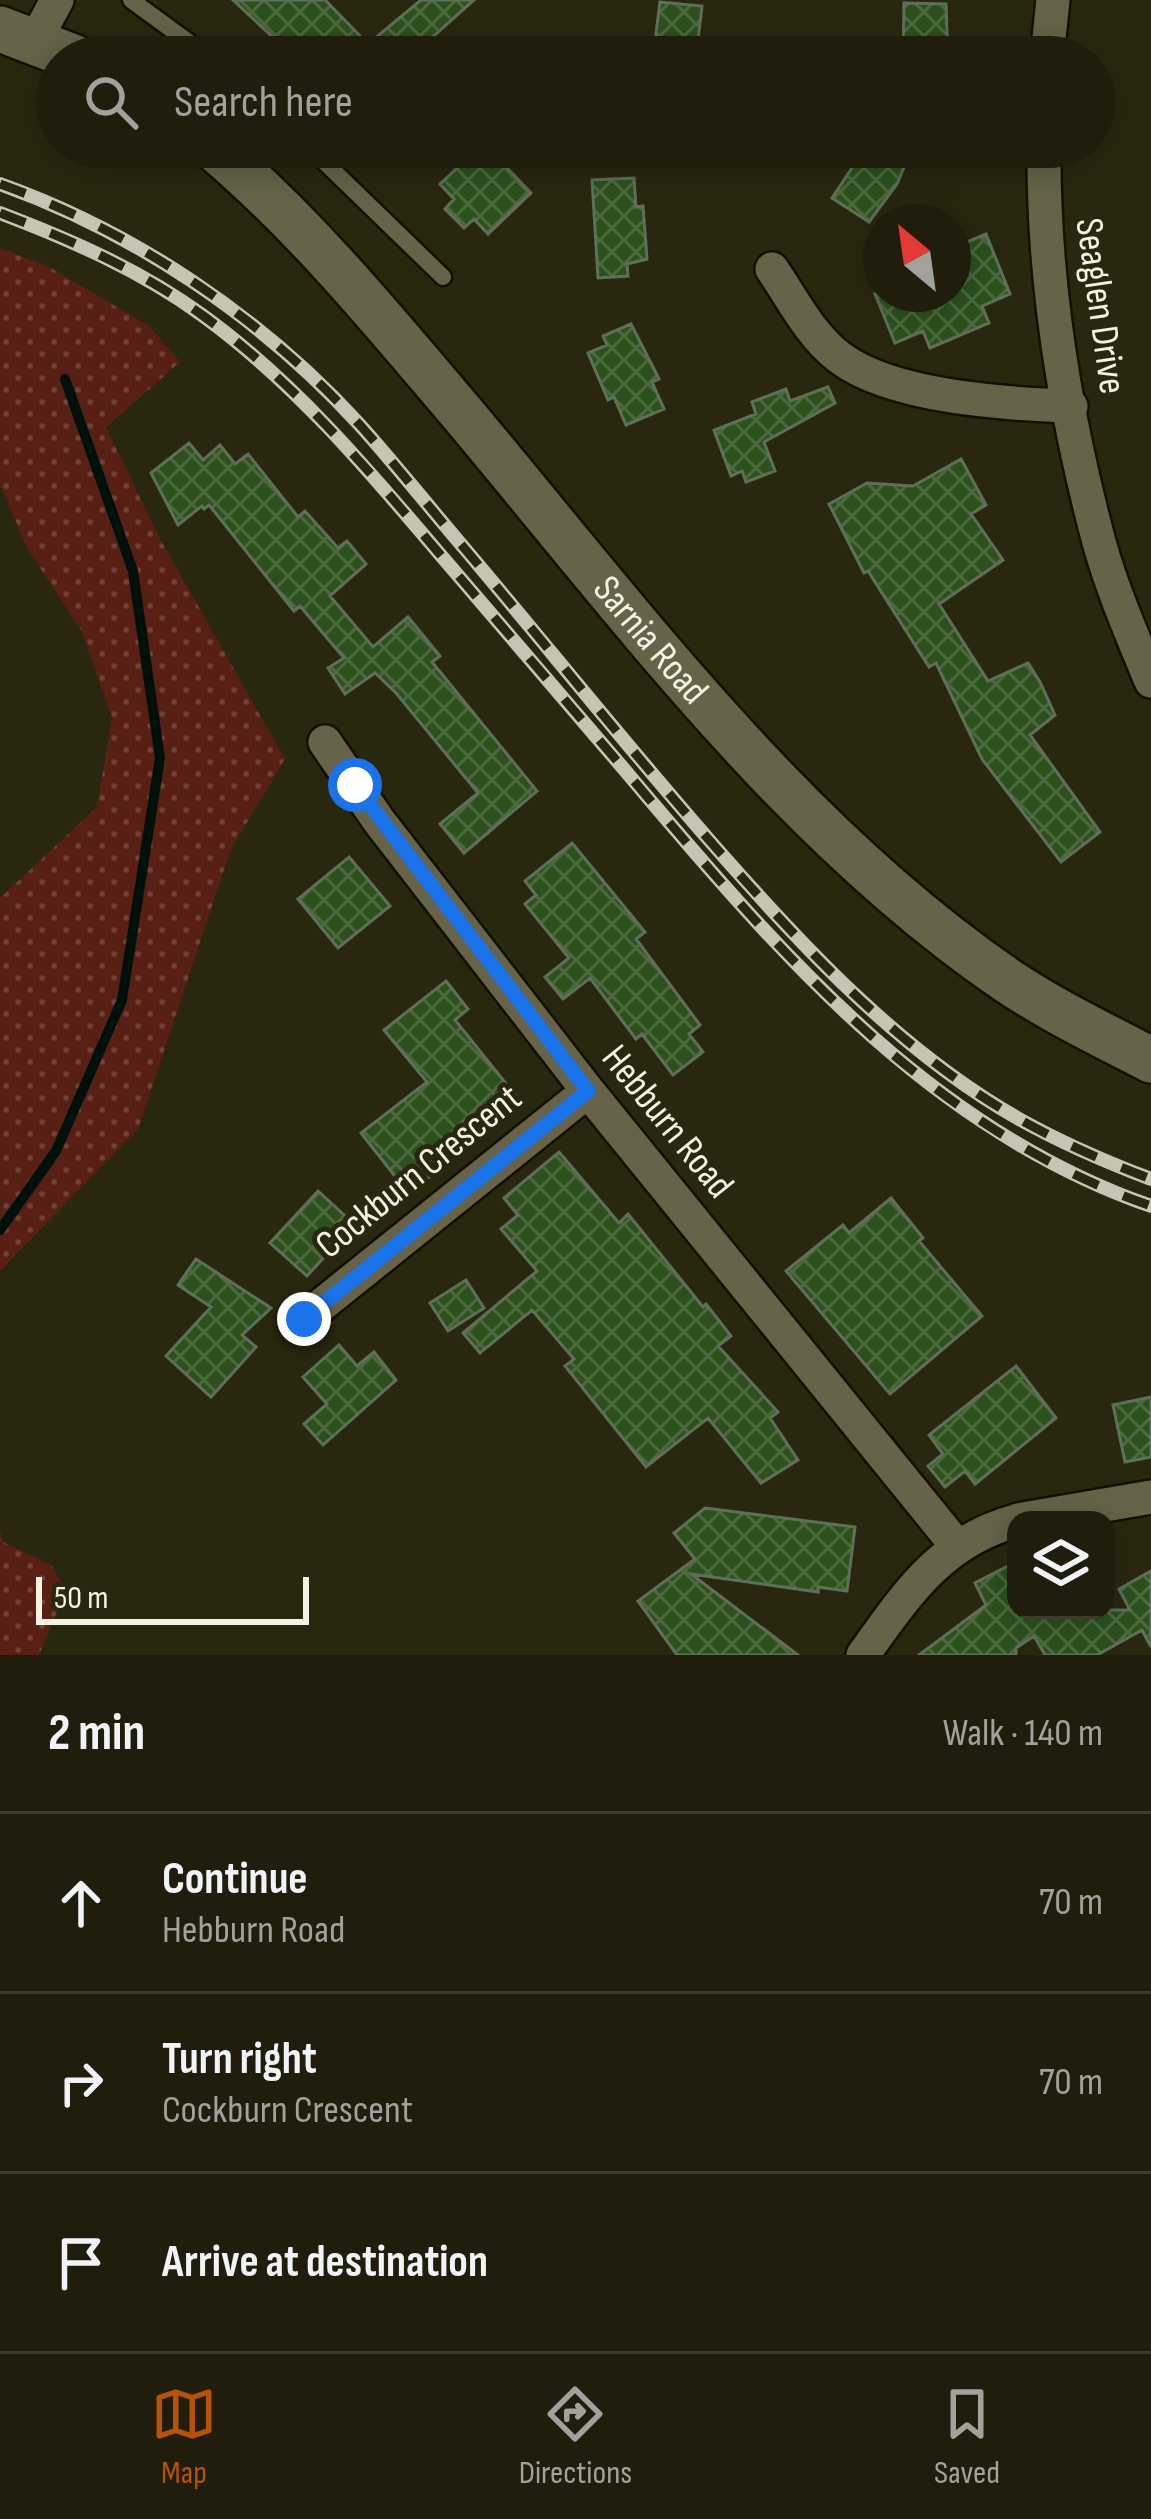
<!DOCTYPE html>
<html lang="en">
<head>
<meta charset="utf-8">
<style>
  body { margin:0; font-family:"Sofia Sans Condensed",sans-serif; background:#2d2a1a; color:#f1f3f6 }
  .controls { position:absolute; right:36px; bottom:36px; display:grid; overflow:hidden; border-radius:24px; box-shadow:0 6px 30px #0003 }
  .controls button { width:108px; height:108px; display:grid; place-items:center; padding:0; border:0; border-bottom:3px solid #3d3b2d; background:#201d0c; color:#f1f3f6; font:60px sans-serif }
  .compass { position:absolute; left:863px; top:204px; width:108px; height:108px; border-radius:50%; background:#201d0c; box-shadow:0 6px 30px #0003; rotate:331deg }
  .scale { position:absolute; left:36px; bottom:30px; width:273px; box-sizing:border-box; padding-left:12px; border:6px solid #f4f2e4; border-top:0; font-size:33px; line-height:42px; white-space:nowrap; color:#f4f2e4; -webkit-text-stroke:9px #2a2710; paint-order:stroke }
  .stop { position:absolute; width:36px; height:36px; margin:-27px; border:9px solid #1a73e8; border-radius:50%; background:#fff }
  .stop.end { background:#1a73e8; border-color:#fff; box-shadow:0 3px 12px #0008 }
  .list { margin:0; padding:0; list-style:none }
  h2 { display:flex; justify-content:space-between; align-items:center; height:156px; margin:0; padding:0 48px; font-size:51px }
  h2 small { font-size:39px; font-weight:400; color:#a2a29d }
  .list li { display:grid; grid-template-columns:78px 1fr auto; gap:36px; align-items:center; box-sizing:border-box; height:180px; padding:0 48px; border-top:3px solid #3d3b2d }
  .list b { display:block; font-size:45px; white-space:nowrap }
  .list p { margin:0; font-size:39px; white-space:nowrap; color:#a2a29d }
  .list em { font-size:39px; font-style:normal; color:#a2a29d }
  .icon { flex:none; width:66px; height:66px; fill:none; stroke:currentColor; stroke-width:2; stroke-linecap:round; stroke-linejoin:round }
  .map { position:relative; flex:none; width:1151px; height:1655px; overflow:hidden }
  .search { position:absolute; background:#201d0c; box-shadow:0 6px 30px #0003; left:36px; right:36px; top:36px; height:132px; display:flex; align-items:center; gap:30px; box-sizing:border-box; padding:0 42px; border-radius:66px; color:#a2a29d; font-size:45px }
  .sheet { height:696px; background:#201d0c }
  nav { display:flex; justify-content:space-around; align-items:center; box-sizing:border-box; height:168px; border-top:3px solid #3d3b2d; background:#201d0c; font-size:33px; color:#a2a29d }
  nav a { display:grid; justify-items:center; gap:6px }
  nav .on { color:#b45309 }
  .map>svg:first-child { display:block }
</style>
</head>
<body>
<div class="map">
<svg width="1151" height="1655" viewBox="0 0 1151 1655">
  <defs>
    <pattern id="grass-dots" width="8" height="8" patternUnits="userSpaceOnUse" patternTransform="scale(3)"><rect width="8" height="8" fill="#581f15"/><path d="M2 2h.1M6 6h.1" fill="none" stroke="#714037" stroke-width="1.8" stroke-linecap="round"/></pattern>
    <pattern id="building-cross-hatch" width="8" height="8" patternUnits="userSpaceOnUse" patternTransform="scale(3)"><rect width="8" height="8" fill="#2d511d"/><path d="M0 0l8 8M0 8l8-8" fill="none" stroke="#4c6a3e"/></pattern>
  </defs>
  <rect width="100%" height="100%" fill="#2a2710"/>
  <path fill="url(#grass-dots)" d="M 0,248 L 51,268 L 149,326 L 180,362 L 106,427 L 160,539 L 285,759 L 231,849 L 138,1129 L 0,1271 L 0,898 L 97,807 L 112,718 L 82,632 L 27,548 L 0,484 Z
    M 0,1530 L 3,1542 L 51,1565 L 66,1590 L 39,1655 L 0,1655 Z"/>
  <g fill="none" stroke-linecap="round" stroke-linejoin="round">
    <path stroke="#00110b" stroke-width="10" d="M 0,1230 L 56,1151 L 122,1000 L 160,758 L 133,571 L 65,379"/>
  </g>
  <path fill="url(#building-cross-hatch)" stroke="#5f6f59" stroke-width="3" d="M 233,0 L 325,0 L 368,44 L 421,0 L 474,0 L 410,57 L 294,57 Z
    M 660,2 L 702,6 L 696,57 L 653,57 Z
    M 904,3 L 946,4 L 948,57 L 903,57 Z
    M 480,147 L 487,147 L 531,193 L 488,234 L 474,219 L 464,228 L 445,209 L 454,199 L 440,184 Z
    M 866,147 L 914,147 L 901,165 L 904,167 L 897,184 L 869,222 L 832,198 Z
    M 634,178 L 636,207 L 643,206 L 647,259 L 627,264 L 628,276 L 598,278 L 592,180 Z
    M 986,234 L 1010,294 L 982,306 L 989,323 L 930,348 L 923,331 L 895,343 L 875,294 L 953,294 L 953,242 L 955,247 Z
    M 631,324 L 659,379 L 652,382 L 664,409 L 626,425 L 614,397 L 608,400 L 588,353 L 607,345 L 603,336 Z
    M 828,387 L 835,403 L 764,442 L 775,471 L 746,482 L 742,471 L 731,476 L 714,430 L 756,414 L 752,402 L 786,389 L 790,401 Z
    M 189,443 L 203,460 L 220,445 L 235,464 L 248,454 L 298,517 L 305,511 L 338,548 L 347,541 L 366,564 L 330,596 L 373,647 L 408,617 L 440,656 L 432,662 L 537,791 L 464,853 L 440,824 L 478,793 L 396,693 L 375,673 L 345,694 L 328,668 L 344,658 L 300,606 L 294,611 L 209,505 L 204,509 L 202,506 L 178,525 L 151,473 Z
    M 961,459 L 986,505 L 971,514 L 1003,560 L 939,604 L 988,681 L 1028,663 L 1040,682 L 1055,715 L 1030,735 L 1100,832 L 1061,862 L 982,759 L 936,663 L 929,667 L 868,571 L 864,573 L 829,504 L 867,483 L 913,486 Z
    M 572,843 L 645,932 L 636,939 L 700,1025 L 689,1034 L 703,1052 L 673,1075 L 642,1034 L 636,1039 L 590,978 L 563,999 L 545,977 L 569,958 L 525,904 L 536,895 L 525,881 Z
    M 349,857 L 390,906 L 338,948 L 298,899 Z
    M 446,981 L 468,1009 L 455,1020 L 520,1101 L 409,1194 L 361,1133 L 427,1082 L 384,1030 Z
    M 559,1152 L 619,1223 L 628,1214 L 703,1307 L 706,1304 L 731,1336 L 718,1346 L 778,1412 L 770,1418 L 798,1460 L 761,1483 L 708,1418 L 646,1467 L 565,1366 L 574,1359 L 532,1310 L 480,1353 L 463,1333 L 537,1271 L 501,1229 L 518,1215 L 504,1198 Z
    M 318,1191 L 354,1224 L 307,1276 L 270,1243 Z
    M 891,1198 L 923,1238 L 919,1241 L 982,1316 L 890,1394 L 786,1271 L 843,1225 L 849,1233 Z
    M 196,1259 L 271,1308 L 242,1335 L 256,1347 L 211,1397 L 166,1356 L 211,1307 L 178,1285 Z
    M 466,1280 L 484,1308 L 448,1331 L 430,1303 Z
    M 339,1345 L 357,1366 L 374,1352 L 396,1380 L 323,1445 L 304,1424 L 327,1404 L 303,1377 Z
    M 1016,1366 L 1056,1418 L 975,1484 L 965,1471 L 945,1487 L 928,1466 L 943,1454 L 929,1435 Z
    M 1151,1397 L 1151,1457 L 1125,1462 L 1113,1405 Z
    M 705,1508 L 855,1527 L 847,1591 L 818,1587 L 818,1592 L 691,1574 L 798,1655 L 677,1655 L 638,1601 L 695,1559 L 674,1533 Z
    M 1008,1566 L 1016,1582 L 1016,1610 L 1130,1610 L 1119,1589 L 1151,1571 L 1151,1647 L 1142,1630 L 1097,1655 L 1045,1655 L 1034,1636 L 1016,1648 L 1016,1655 L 919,1655 L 986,1605 L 975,1583 Z"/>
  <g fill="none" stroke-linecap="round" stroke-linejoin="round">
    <g stroke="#131000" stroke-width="21">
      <path id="service" d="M 131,0 L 209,57
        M 309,147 L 443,277"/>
    </g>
    <g stroke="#131000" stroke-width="38">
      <path id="minor" d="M 34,43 L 57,0
        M 1047,57 L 1053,0
        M 1044,147 C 1043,278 1065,415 1099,542 C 1112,589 1132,635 1151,681
        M 772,269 C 792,298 810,335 839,357 C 891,397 1006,404 1071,406
        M 325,742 L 379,821 L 588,1091 L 956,1545
        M 304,1319 L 588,1091
        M 1018,1520 L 1151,1497
        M 863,1655 C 906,1595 941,1541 1016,1521"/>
    </g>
    <g stroke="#131000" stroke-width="50">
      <g id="secondary">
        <path d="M 0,29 L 73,57"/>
        <path id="s1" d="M 213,147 C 306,226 382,319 461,412 C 629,612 790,832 1008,981 C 1053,1011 1103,1035 1151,1060"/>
      </g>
    </g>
    <use href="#service" stroke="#66634a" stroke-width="16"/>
    <use href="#minor" stroke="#66634a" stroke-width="33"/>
    <use href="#secondary" stroke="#66634a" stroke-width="45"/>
    <g stroke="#c6c4b3" stroke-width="14">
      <path id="rail" d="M 0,184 C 135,232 262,318 359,424 C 395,464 429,507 465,549 C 547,646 626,745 710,841 C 800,944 899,1051 1019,1119 C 1062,1143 1106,1162 1151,1179
        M 0,213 C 71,240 140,270 202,315 C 292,380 366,467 438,552 C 509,635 580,717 650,800 C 792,967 938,1132 1151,1206"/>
    </g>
    <use href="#rail" stroke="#2a2710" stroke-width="9" stroke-dasharray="27" stroke-linecap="butt"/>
  </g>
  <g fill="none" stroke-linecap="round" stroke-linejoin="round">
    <path stroke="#1a73e8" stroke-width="15" d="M 304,1319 L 588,1091 L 355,785"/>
  </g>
  <g text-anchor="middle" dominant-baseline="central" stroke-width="10" stroke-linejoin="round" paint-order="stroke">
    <g font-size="39" fill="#f4f2e4" stroke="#2a2710">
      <text transform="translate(1100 306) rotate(82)">Seaglen Drive</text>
      <text stroke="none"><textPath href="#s1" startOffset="660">Sarnia Road</textPath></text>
      <text transform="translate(667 1122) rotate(51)">Hebburn Road</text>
      <text transform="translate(419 1172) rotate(-39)">Cockburn Crescent</text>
    </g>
  </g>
</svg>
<div class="controls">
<button><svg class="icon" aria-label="layers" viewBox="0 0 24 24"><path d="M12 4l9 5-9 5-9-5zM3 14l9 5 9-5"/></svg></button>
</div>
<svg class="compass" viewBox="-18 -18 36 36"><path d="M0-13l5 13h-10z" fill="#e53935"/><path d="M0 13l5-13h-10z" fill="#a2a29d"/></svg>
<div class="scale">50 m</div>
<div class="stop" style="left:355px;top:785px"></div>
<div class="stop end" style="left:304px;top:1319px"></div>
<div class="search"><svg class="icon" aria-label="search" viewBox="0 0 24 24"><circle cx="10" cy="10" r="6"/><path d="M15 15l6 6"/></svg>Search here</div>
</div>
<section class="sheet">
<h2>2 min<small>Walk · 140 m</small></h2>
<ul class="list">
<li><svg class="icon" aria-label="ahead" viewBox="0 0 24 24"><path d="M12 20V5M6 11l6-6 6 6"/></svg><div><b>Continue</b><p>Hebburn Road</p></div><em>70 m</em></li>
<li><svg class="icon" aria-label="right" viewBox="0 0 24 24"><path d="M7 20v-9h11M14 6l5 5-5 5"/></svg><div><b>Turn right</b><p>Cockburn Crescent</p></div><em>70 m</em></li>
<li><svg class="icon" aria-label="arrive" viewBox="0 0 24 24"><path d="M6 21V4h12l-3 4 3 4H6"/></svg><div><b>Arrive at destination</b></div></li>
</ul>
</section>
<nav>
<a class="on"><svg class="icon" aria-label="map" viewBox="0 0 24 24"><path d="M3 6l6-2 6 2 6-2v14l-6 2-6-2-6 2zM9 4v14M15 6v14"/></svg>Map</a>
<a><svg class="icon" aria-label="directions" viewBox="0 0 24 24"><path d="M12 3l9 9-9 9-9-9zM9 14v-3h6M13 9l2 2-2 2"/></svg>Directions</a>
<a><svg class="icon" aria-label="saved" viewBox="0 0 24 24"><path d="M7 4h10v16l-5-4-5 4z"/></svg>Saved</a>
</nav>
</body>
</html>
